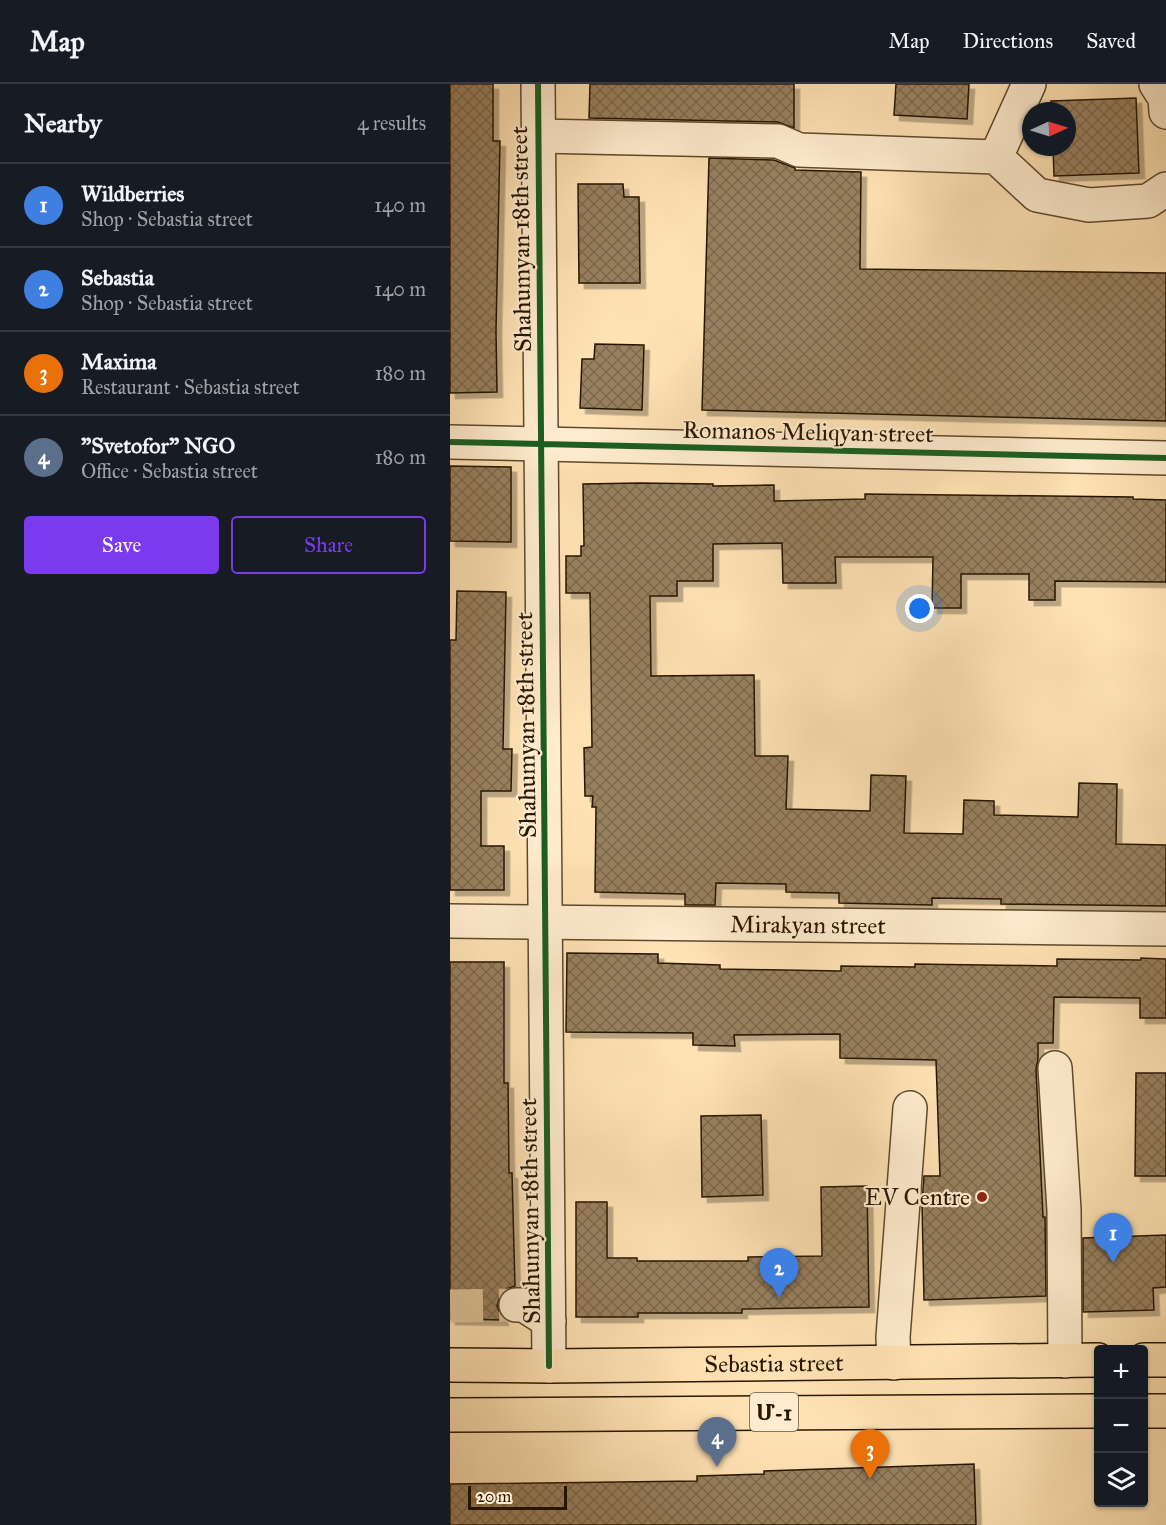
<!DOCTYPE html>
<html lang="en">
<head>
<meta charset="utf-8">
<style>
  body { margin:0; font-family:"IM FELL Great Primer","Noto Serif Armenian",serif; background:#242831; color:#f1f3f6 }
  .controls { position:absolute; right:18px; bottom:18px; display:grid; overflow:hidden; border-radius:6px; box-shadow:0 2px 4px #0004 }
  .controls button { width:54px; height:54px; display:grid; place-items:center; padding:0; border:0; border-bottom:2px solid #363941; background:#171b24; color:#f1f3f6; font:30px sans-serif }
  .compass { position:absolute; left:572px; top:18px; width:54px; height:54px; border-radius:50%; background:#171b24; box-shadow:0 2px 4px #0004; rotate:86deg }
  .scale { position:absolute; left:18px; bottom:15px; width:99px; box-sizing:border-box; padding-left:6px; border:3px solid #281600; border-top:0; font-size:16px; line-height:21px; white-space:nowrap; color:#281600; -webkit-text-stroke:4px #ffecce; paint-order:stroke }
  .you { position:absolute; left:470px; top:525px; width:21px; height:21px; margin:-15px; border:4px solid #fff; border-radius:50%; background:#1a73e8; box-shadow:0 0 0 9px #1a73e833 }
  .badge { display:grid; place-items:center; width:39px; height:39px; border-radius:50%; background:#7c3aed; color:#fff; font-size:20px; font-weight:700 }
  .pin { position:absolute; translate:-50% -50px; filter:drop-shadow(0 2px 3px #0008) }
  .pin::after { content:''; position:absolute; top:32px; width:21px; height:18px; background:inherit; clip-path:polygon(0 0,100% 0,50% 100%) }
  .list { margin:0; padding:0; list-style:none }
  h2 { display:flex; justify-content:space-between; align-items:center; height:78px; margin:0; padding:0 24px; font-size:26px }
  h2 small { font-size:20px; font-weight:400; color:#9ea1a6 }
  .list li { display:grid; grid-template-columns:39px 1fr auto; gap:18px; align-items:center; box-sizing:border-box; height:84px; padding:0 24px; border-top:2px solid #363941 }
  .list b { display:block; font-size:22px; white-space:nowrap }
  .list p { margin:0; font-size:20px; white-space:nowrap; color:#9ea1a6 }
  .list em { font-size:20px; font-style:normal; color:#9ea1a6 }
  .actions { display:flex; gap:12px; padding:18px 24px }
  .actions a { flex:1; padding:14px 0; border:2px solid #7c3aed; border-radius:6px; text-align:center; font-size:21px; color:#7c3aed }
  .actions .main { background:#7c3aed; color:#fff }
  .icon { flex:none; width:33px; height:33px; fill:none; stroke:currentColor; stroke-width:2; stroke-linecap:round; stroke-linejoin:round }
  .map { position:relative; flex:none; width:716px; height:1441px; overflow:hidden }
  header { display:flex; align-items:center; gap:36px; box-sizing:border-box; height:84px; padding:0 30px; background:#171b24; border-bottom:2px solid #363941 }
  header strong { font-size:28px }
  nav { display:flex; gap:33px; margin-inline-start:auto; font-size:21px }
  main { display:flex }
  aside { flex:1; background:#171b24 }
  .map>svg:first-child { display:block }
</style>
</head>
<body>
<header>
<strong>Map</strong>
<nav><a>Map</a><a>Directions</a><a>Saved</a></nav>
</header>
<main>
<aside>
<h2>Nearby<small>4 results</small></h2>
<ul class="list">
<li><span class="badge" style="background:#3f7fe0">1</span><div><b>Wildberries</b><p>Shop · Sebastia street</p></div><em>140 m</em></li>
<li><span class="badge" style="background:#3f7fe0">2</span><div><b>Sebastia</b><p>Shop · Sebastia street</p></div><em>140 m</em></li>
<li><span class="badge" style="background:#e8710a">3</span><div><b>Maxima</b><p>Restaurant · Sebastia street</p></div><em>180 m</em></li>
<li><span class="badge" style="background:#5c6f8a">4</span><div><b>&quot;Svetofor&quot; NGO</b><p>Office · Sebastia street</p></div><em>180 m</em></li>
</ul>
<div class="actions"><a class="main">Save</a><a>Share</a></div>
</aside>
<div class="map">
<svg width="716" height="1441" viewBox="0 0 716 1441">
  <defs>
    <pattern id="building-cross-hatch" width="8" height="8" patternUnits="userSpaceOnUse" patternTransform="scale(1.5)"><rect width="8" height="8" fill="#98805e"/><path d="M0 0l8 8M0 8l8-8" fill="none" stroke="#7c684b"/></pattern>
    <filter id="shadow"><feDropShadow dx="5.5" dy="5.5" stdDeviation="0" flood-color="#0004"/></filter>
  </defs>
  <rect width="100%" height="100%" fill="#ffe2b4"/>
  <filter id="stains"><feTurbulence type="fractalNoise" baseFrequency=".00333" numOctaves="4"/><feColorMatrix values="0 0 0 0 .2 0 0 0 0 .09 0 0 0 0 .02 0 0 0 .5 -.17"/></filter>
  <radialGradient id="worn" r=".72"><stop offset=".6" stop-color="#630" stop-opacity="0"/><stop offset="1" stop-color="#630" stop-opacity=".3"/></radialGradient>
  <path fill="url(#building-cross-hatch)" stroke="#281600" stroke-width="1.5" filter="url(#shadow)" d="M 0,0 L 43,0 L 43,57 L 50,57 L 46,247 L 47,308 L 0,309 Z
    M 140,0 L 344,0 L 344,44 L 328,38 L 139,34 Z
    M 446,0 L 519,0 L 517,35 L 444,31 Z
    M 686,14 L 689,89 L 604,92 L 603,63 L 617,63 L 617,27 L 602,27 L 601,17 Z
    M 259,74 L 324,76 L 345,84 L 345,86 L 411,88 L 410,185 L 716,189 L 716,337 L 252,326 Z
    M 128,100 L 173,100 L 174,113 L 189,113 L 190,199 L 129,199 Z
    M 145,260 L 194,261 L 192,326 L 130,324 L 132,275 L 144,275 Z
    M 0,382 L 61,383 L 61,458 L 0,457 Z
    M 189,399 L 263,400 L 263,402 L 324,401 L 324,417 L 415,415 L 415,410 L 683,413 L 683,415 L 716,416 L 716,498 L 605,497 L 605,516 L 579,516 L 579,490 L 511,490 L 511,524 L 482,524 L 483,473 L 385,473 L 386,499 L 333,499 L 332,459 L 263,460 L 263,497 L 227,497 L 227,512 L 200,512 L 201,592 L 304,591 L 305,672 L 338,672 L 336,725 L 420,727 L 421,691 L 456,692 L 454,749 L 513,750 L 514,716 L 544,717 L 544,731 L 628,733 L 629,699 L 667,700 L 666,760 L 716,761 L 716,822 L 551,820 L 551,815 L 482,814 L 482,821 L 389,819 L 389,809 L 336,808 L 336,800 L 266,799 L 265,821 L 235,821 L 235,810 L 145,808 L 146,723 L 142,723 L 143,712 L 135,712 L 134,664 L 142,663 L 140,509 L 116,509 L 116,472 L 131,472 L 131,462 L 134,462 L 133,400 Z
    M 7,507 L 56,508 L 53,665 L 62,665 L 61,707 L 31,707 L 31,762 L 54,762 L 54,806 L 0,806 L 0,556 L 6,556 Z
    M 117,869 L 208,870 L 208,879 L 270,881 L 270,885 L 391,887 L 391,882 L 465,883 L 465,880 L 607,882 L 607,875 L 691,876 L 691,874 L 716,875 L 716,934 L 690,934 L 690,914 L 604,913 L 603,959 L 588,959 L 588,975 L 586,985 L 593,1133 L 595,1133 L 596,1212 L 474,1216 L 472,1119 L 474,1092 L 490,1092 L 486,976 L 390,974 L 390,950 L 284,951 L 285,962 L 243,961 L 243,949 L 116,948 Z
    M 0,878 L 54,878 L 54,999 L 58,999 L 59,1089 L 62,1089 L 65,1202 L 56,1205 L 50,1212 L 47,1222 L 53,1236 L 0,1235 Z
    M 686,989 L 716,989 L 716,1092 L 685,1092 Z
    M 311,1031 L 313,1111 L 252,1113 L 251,1032 Z
    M 417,1102 L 419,1223 L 292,1225 L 292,1229 L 188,1229 L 188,1233 L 126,1233 L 126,1118 L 157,1118 L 157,1174 L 187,1174 L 187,1177 L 298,1177 L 298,1173 L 372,1172 L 371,1103 Z
    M 716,1151 L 716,1203 L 703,1204 L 704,1226 L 633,1228 L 633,1154 Z
    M 524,1380 L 526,1441 L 0,1441 L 0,1400 L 247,1397 L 247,1392 L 314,1390 L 314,1387 Z"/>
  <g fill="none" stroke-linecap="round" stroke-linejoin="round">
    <path stroke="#dfc399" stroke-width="33" stroke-dasharray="33 16" stroke-linecap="butt" d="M 0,1222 L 66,1221"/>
    <g stroke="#5e492d" stroke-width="36">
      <g id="minor">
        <path d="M 88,0 L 99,1282"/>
        <path d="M 706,0 L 715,14 L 716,28"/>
        <path d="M 88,52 L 328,57 L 349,66 L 546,73 L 587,111 L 639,121 L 698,117 L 716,105"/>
        <path d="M 546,73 L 579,0"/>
        <path d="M 0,358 L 716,374"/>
        <path id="s1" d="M 0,837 L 716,845"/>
        <path d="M 605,984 L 614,1126 L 615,1277"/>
        <path d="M 66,1221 L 74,1221 L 99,1237"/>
        <path d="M 444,1279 L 443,1253 L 460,1024"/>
      </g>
    </g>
    <g stroke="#281600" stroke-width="36">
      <g id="major">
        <path d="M 694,1276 L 716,1276"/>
        <path id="s2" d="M 0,1281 L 99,1282 L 648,1276"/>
        <path d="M 694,1327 L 716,1327"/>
        <path d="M 0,1331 L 648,1327"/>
      </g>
    </g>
    <use href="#minor" stroke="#ffecce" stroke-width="33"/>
    <use href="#major" stroke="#ffe2b4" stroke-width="33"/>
    <g stroke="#ffecce" stroke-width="10">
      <path id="cycleway" d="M 88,0 L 99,1282
        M 0,358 L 716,374"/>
    </g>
    <use href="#cycleway" stroke="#1b5e20" stroke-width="6"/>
  </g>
  <circle fill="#8f2418" stroke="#ffecce" stroke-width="2" cx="532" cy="1113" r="6"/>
  <g text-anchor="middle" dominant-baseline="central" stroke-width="4.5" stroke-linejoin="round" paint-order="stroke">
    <rect fill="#ffecce" stroke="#68563e" stroke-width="1.5" x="300" y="1309" width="48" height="38" rx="4.5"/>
    <g font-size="22" font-weight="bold" fill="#281600">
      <text x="324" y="1328">Մ-1</text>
    </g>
    <g font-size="24" fill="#281600" stroke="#ffecce">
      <text transform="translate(71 155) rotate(-91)">Shahumyan 18th street</text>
      <text transform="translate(358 348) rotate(1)">Romanos Meliqyan street</text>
      <text transform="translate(76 641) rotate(-91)">Shahumyan 18th street</text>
      <text stroke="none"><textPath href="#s1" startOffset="358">Mirakyan street</textPath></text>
      <text transform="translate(80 1127) rotate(-91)">Shahumyan 18th street</text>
      <text stroke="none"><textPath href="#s2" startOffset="324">Sebastia street</textPath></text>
    </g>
    <g font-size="24" fill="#281600" stroke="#ffecce" text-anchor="end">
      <text x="520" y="1113">EV Centre</text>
    </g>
  </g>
  <rect width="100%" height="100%" filter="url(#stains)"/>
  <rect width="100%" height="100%" fill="url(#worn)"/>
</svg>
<div class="controls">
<button>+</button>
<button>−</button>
<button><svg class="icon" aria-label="layers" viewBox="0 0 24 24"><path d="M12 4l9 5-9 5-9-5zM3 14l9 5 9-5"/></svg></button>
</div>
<svg class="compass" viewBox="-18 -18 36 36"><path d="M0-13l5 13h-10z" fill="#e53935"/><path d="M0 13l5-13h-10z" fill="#9ea1a6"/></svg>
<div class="scale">20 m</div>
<div class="you"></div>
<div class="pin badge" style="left:663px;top:1179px;background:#3f7fe0">1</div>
<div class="pin badge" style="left:329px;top:1214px;background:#3f7fe0">2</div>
<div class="pin badge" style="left:420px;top:1395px;background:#e8710a">3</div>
<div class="pin badge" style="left:267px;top:1383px;background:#5c6f8a">4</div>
</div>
</main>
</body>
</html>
